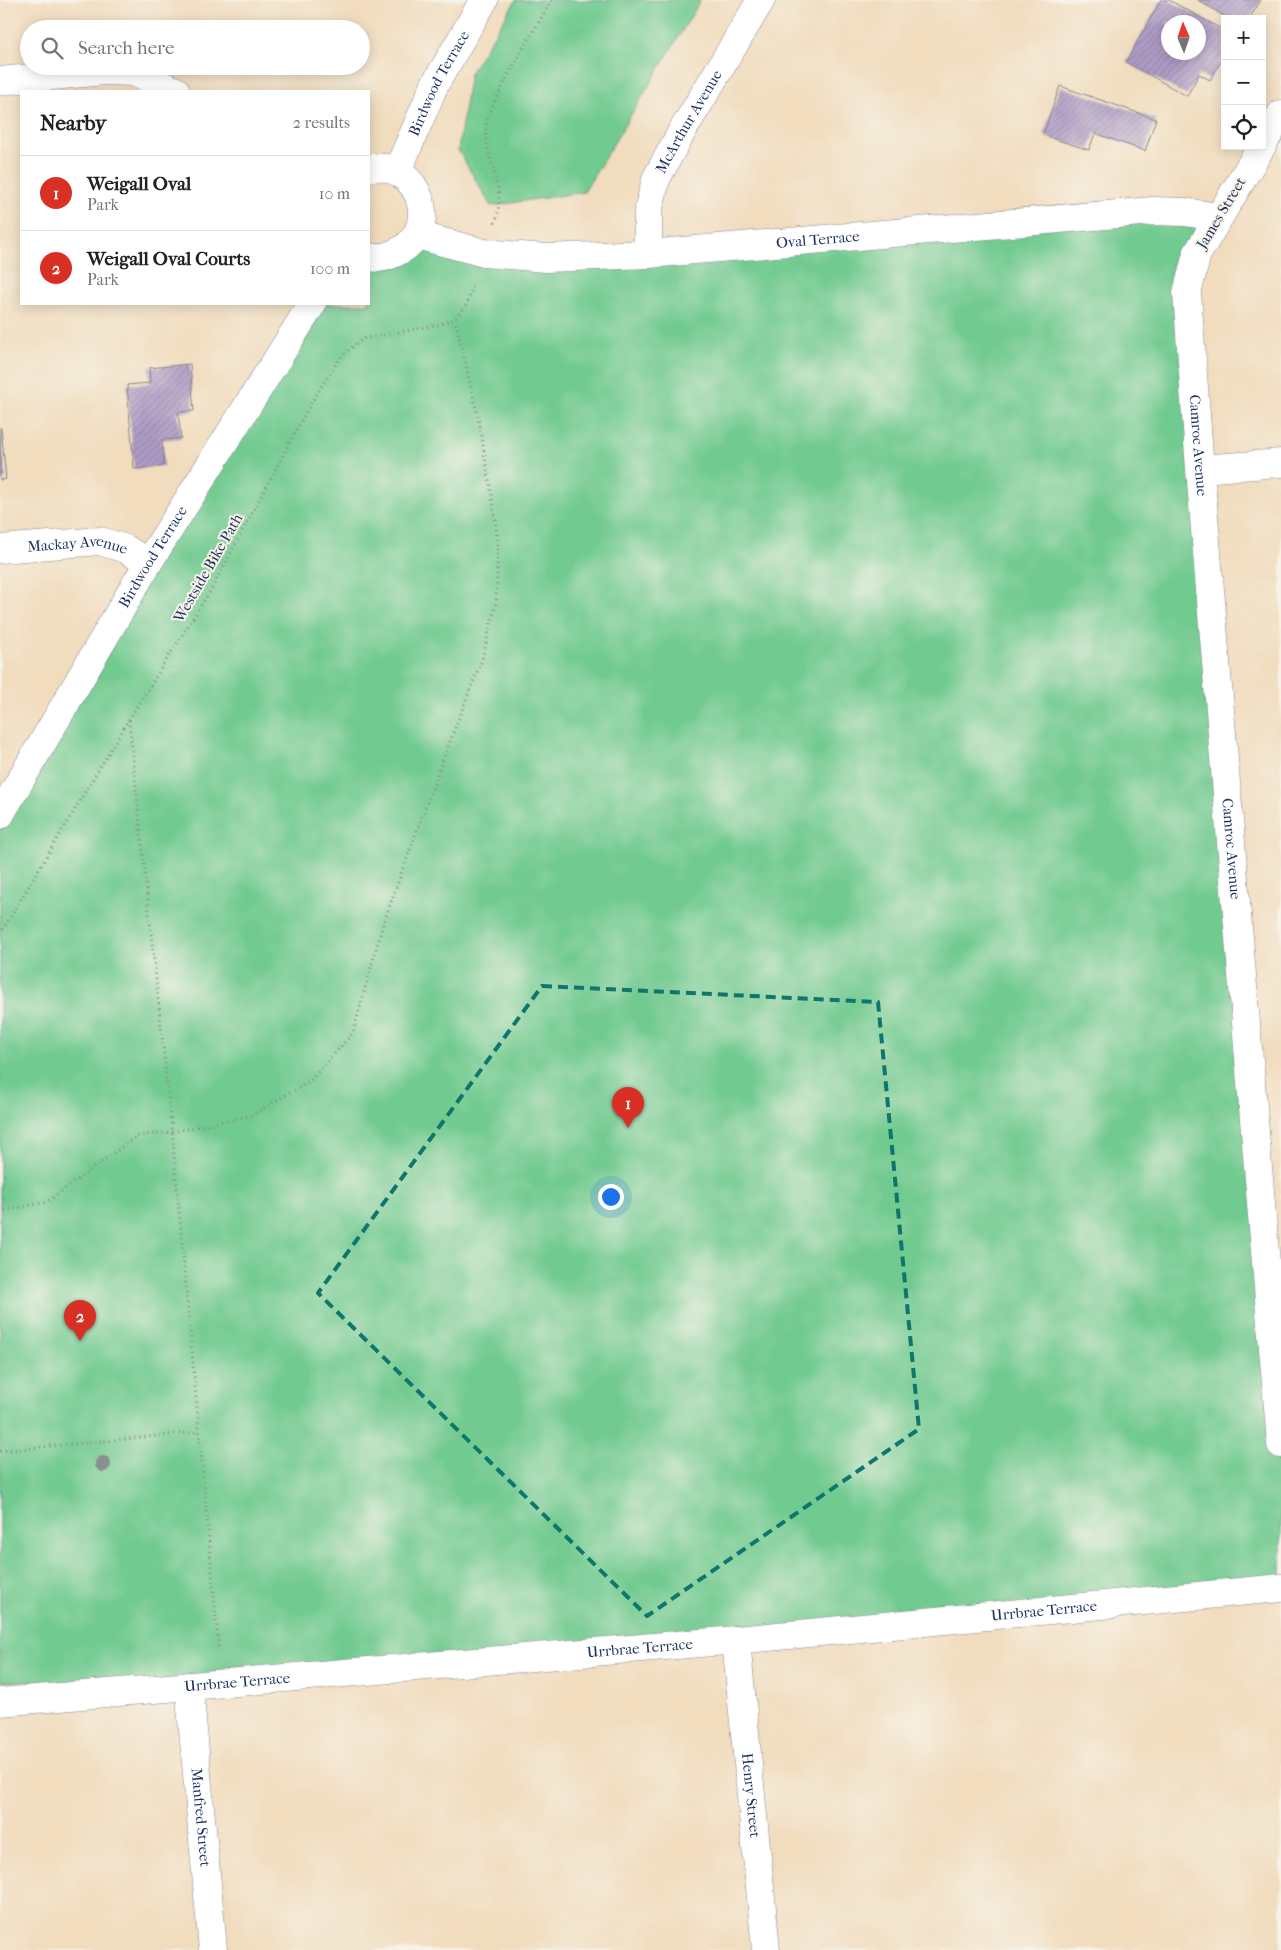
<!DOCTYPE html>
<html lang="en">
<head>
<meta charset="utf-8">
<style>
  body { margin:0; font-family:"IM FELL French Canon",serif; background:#f2f2f2; color:#202124 }
  .controls { position:absolute; right:15px; top:15px; display:grid; overflow:hidden; border-radius:0px; box-shadow:0 2px 12px #0003 }
  .controls button { width:45px; height:45px; display:grid; place-items:center; padding:0; border:0; border-bottom:1px solid #e0e0e0; background:#fff; color:#202124; font:25px sans-serif }
  .compass { position:absolute; left:1161px; top:15px; width:45px; height:45px; border-radius:50%; background:#fff; box-shadow:0 2px 12px #0003; rotate:358deg }
  .you { position:absolute; left:610px; top:1196px; width:18px; height:18px; margin:-12px; border:4px solid #fff; border-radius:50%; background:#1a73e8; box-shadow:0 0 0 8px #1a73e833 }
  .badge { display:grid; place-items:center; width:32px; height:32px; border-radius:50%; background:#d93025; color:#fff; font-size:16px; font-weight:700 }
  .pin { position:absolute; translate:-50% -41px; filter:drop-shadow(0 1px 2px #0008) }
  .pin::after { content:''; position:absolute; top:26px; width:18px; height:15px; background:inherit; clip-path:polygon(0 0,100% 0,50% 100%) }
  .list { margin:0; padding:0; list-style:none }
  h2 { display:flex; justify-content:space-between; align-items:center; height:65px; margin:0; padding:0 20px; font-size:21px }
  h2 small { font-size:16px; font-weight:400; color:#757577 }
  .list li { display:grid; grid-template-columns:32px 1fr auto; gap:15px; align-items:center; box-sizing:border-box; height:75px; padding:0 20px; border-top:1px solid #e0e0e0 }
  .list b { display:block; font-size:19px; white-space:nowrap }
  .list p { margin:0; font-size:16px; white-space:nowrap; color:#757577 }
  .list em { font-size:16px; font-style:normal; color:#757577 }
  .icon { flex:none; width:28px; height:28px; fill:none; stroke:currentColor; stroke-width:2; stroke-linecap:round; stroke-linejoin:round }
  .map { position:relative; flex:none; width:1281px; height:1950px; overflow:hidden }
  .search { position:absolute; background:#fff; box-shadow:0 2px 12px #0003; left:20px; top:20px; width:350px; height:55px; display:flex; align-items:center; gap:12px; box-sizing:border-box; padding:0 18px; border-radius:28px; color:#757577; font-size:19px }
  .panel { position:absolute; background:#fff; box-shadow:0 2px 12px #0003; left:20px; top:90px; width:350px; height:215px; border-radius:0px }
  .map>svg:first-child { display:block }
</style>
</head>
<body>
<div class="map">
<svg width="1281" height="1950" viewBox="0 0 1281 1950">
  <defs>
    <pattern id="building-hatch" width="6" height="6" patternUnits="userSpaceOnUse" patternTransform="scale(1.25)"><rect width="6" height="6" fill="#b09cc6"/><path d="M-1 1l2-2M0 6l6-6M5 7l2-2" fill="none" stroke="#8e80a4"/></pattern>
  </defs>
  <rect width="100%" height="100%" fill="#f7f3e8"/>
  <filter id="ink" filterUnits="userSpaceOnUse"><feTurbulence type="fractalNoise" baseFrequency=".02" numOctaves="2"/><feDisplacementMap in="SourceGraphic" scale="10" xChannelSelector="R" yChannelSelector="G"/><feConvolveMatrix kernelMatrix="1 2 1 2 8 2 1 2 1" color-interpolation-filters="sRGB"/></filter>
  <filter id="wash" filterUnits="userSpaceOnUse"><feTurbulence type="fractalNoise" baseFrequency=".0096" numOctaves="4" result="noise"/><feDisplacementMap in="SourceGraphic" scale="20" xChannelSelector="R" yChannelSelector="G"/><feGaussianBlur stdDeviation="1.12" result="paint"/><feColorMatrix in="noise" values="0 0 0 0 0 0 0 0 0 0 0 0 0 0 0 0 0 1.4 0 .05"/><feComposite in="paint" operator="in"/></filter>
  <g filter="url(#wash)">
    <rect width="100%" height="100%" fill="#f1dcbd"/>
    <path fill="#71ca90" stroke="#467c77" d="M 516,0 L 701,0 L 584,192 L 491,206 L 458,150 L 470,73 Z
      M 1219,217 L 1187,293 L 1281,1441 L 1281,1588 L 189,1686 L 0,1681 L 0,815 L 312,304 L 369,304 L 369,253 L 417,235 L 546,258 Z"/>
    <g id="blocks">
      <path fill="url(#building-hatch)" fill-rule="evenodd" d="M 1161,0 L 1169,0 L 1225,31 L 1225,54 L 1210,80 L 1199,74 L 1187,96 L 1126,62 ZM 1168,22 L 1198,22 L 1198,52 L 1168,52 Z
        M 1198,0 L 1261,0 L 1249,19 L 1229,19 Z
        M 1060,86 L 1156,119 L 1145,151 L 1095,133 L 1089,150 L 1043,135 Z
        M 190,364 L 194,411 L 178,412 L 181,438 L 162,440 L 164,466 L 134,469 L 127,385 L 150,383 L 149,368 Z
        M 0,428 L 1,428 L 6,479 L 0,480 Z"/>
    </g>
  </g>
  <g filter="url(#ink)">
    <use href="#blocks" fill-opacity="0" stroke="#86868e" stroke-width="1"/>
    <g fill="none" stroke-linecap="round" stroke-linejoin="round">
      <g stroke="#86868e" stroke-width="29">
        <g id="minor">
          <path d="M 0,81 L 104,71 L 133,72 L 176,91"/>
          <path d="M 1262,145 L 1281,114"/>
          <path id="s1" d="M 1262,146 L 1197,254 L 1187,293 L 1200,469 L 1281,1444"/>
          <path d="M 369,168 C 421,160 444,232 395,253 C 387,257 378,259 369,257"/>
          <path id="s2" d="M 397,172 L 435,84 L 484,0"/>
          <path id="s3" d="M 417,235 L 484,253 L 546,258 L 648,254 L 1153,211 L 1184,212 L 1219,217"/>
          <path id="s4" d="M 648,254 L 648,212 L 656,179 L 681,133 L 761,0"/>
          <path d="M 1200,469 L 1281,463"/>
          <path id="s5" d="M 0,549 L 100,541 L 126,549 L 148,563"/>
          <path id="s6" d="M 0,815 L 148,563 L 312,304"/>
          <path id="s7" d="M 736,1640 L 766,1950"/>
          <path id="s8" d="M 189,1686 L 213,1950"/>
          <path id="s9" d="M 0,1702 L 736,1640 L 1281,1588"/>
        </g>
      </g>
      <path stroke="#86868e" stroke-width="3" stroke-dasharray="1 4" stroke-linecap="butt" d="M 495,223 C 508,190 484,159 486,126 C 487,118 491,111 494,104 C 510,68 532,34 552,0
        M 129,720 L 172,1132 L 219,1650
        M 0,934 L 129,719 L 212,588 L 311,403 L 340,358 L 362,339 L 438,325 L 455,319 L 467,304 L 474,283
        M 0,1211 L 47,1202 L 137,1136 L 172,1132 L 252,1115 L 309,1082 L 353,1033 L 382,927 L 443,759 L 482,659 L 496,603 L 498,541 L 492,496 L 478,417 L 455,319
        M 0,1451 L 198,1432"/>
      <use href="#minor" stroke="#fff" stroke-width="28"/>
    </g>
    <circle fill="#87928f" cx="103" cy="1464" r="8"/>
  </g>
  <path fill="none" stroke="#0f766e" stroke-width="4" stroke-dasharray="10 6" stroke-linejoin="round" d="M 542,986 L 878,1002 L 919,1429 L 647,1616 L 318,1293 Z"/>
  <g text-anchor="middle" dominant-baseline="central" stroke-width="4" stroke-linejoin="round" paint-order="stroke">
    <g font-size="15" fill="#1b2f5e" stroke="#f7f3e8">
      <text stroke="none"><textPath href="#s2" startOffset="98">Birdwood Terrace</textPath></text>
      <text stroke="none"><textPath href="#s4" startOffset="142">McArthur Avenue</textPath></text>
      <text transform="translate(1221 213) rotate(-59)">James Street</text>
      <text stroke="none"><textPath href="#s3" startOffset="404">Oval Terrace</textPath></text>
      <text stroke="none"><textPath href="#s1" startOffset="319">Camroc Avenue</textPath></text>
      <text stroke="none"><textPath href="#s5" startOffset="78">Mackay Avenue</textPath></text>
      <text stroke="none"><textPath href="#s6" startOffset="300">Birdwood Terrace</textPath></text>
      <text transform="translate(208 568) rotate(-60)">Westside Bike Path</text>
      <text stroke="none"><textPath href="#s1" startOffset="724">Camroc Avenue</textPath></text>
      <text stroke="none"><textPath href="#s9" startOffset="1048">Urrbrae Terrace</textPath></text>
      <text stroke="none"><textPath href="#s9" startOffset="642">Urrbrae Terrace</textPath></text>
      <text stroke="none"><textPath href="#s9" startOffset="238">Urrbrae Terrace</textPath></text>
      <text stroke="none"><textPath href="#s7" startOffset="156">Henry Street</textPath></text>
      <text stroke="none"><textPath href="#s8" startOffset="132">Manfred Street</textPath></text>
    </g>
  </g>
</svg>
<div class="controls">
<button>+</button>
<button>−</button>
<button><svg class="icon" aria-label="locate" viewBox="0 0 24 24"><circle cx="12" cy="12" r="6"/><path d="M12 2v4M12 18v4M2 12h4M18 12h4"/></svg></button>
</div>
<svg class="compass" viewBox="-18 -18 36 36"><path d="M0-13l5 13h-10z" fill="#e53935"/><path d="M0 13l5-13h-10z" fill="#757577"/></svg>
<div class="you"></div>
<div class="pin badge" style="left:628px;top:1128px">1</div>
<div class="pin badge" style="left:80px;top:1341px">2</div>
<div class="search"><svg class="icon" aria-label="search" viewBox="0 0 24 24"><circle cx="10" cy="10" r="6"/><path d="M15 15l6 6"/></svg>Search here</div>
<section class="panel">
<h2>Nearby<small>2 results</small></h2>
<ul class="list">
<li><span class="badge">1</span><div><b>Weigall Oval</b><p>Park</p></div><em>10 m</em></li>
<li><span class="badge">2</span><div><b>Weigall Oval Courts</b><p>Park</p></div><em>100 m</em></li>
</ul>
</section>
</div>
</body>
</html>
